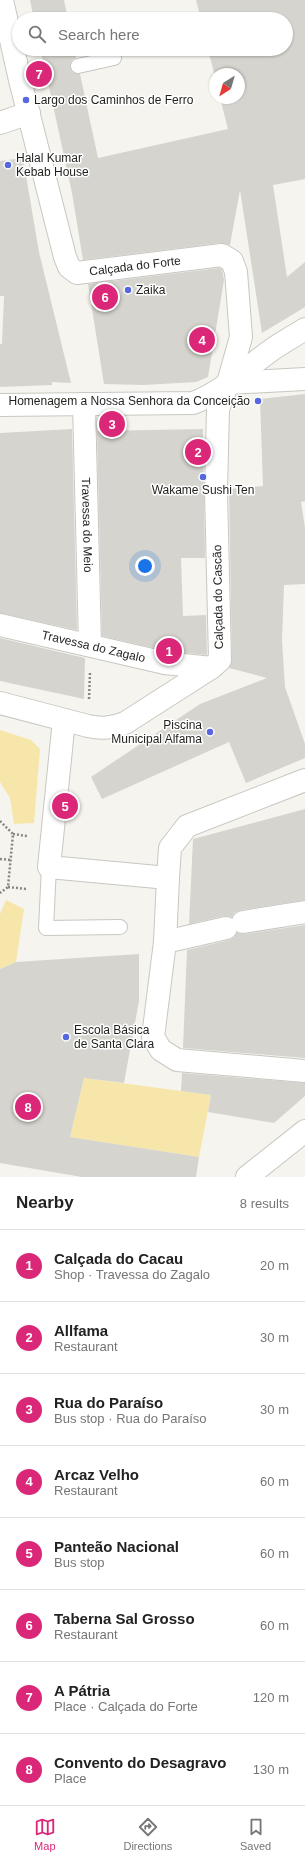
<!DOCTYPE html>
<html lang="en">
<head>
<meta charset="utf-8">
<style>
  body { margin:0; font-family:Helvetica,sans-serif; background:#f6f6f6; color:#222 }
  .compass { position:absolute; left:209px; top:68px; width:36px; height:36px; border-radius:50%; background:#fff; box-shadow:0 1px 3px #0004; rotate:217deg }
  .you { position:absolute; left:145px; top:566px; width:14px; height:14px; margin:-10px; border:3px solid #fff; border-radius:50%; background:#1a73e8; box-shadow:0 0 0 6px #1a73e833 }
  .badge { display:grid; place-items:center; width:26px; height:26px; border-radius:50%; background:#db2777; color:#fff; font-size:13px; font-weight:700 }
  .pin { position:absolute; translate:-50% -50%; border:2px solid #fff; box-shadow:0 1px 4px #0006 }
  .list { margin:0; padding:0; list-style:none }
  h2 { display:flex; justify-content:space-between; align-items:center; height:52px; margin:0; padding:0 16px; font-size:17px }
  h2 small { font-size:13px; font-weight:400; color:#767676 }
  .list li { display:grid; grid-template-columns:26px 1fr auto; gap:12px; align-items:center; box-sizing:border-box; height:72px; padding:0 16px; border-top:1px solid #e0e0e0 }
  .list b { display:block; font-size:15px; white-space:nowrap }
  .list p { margin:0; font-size:13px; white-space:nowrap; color:#767676 }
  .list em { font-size:13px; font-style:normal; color:#767676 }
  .icon { flex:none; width:22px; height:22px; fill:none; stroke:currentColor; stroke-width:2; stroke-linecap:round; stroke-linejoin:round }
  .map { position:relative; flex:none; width:305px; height:1177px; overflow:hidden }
  .search { position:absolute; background:#fff; box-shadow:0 1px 3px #0004; left:12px; right:12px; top:12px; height:44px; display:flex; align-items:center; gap:10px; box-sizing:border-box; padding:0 14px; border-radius:22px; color:#767676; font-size:15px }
  .sheet { height:628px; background:#fff }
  nav { display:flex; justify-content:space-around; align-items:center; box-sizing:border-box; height:56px; border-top:1px solid #e0e0e0; background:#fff; font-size:11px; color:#767676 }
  nav a { display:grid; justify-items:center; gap:2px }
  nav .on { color:#db2777 }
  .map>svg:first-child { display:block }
</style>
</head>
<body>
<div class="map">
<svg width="305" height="1177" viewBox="0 0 305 1177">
  <rect width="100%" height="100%" fill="#f6f4ee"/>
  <path fill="#f7e6aa" d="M 0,730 L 31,740 L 40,749 L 34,823 L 14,824 L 10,798 L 0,782 Z
    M 6,900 L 24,909 L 16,962 L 0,969 L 0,914 Z
    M 84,1078 L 211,1095 L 199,1157 L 70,1137 Z"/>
  <path fill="#d5d4ce" d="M 30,0 L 64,0 L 68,19 L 34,19 Z
    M 196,0 L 305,0 L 305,179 L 273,185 L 287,277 L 305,262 L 305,307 L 262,333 L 240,190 L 230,245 L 220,243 L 83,260 L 72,193 L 48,82 L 52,80 L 54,72 L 52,68 L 44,66 L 40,49 L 74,49 L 76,58 L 72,60 L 70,67 L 72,72 L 80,74 L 98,158 L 228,129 L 220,98 L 239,98 L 239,74 L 215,74 L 215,77 L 208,49 L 286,49 L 286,19 L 201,19 Z
    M 23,158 L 39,252 L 71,383 L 52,382 L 52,385 L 0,387 L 0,344 L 2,344 L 4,296 L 0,296 L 0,161 Z
    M 219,268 L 222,269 L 224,280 L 208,377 L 196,382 L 143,385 L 104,384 L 88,284 Z
    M 305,394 L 305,501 L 301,502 L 305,528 L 305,584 L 284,585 L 282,641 L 285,687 L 305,744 L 305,758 L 246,783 L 229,742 L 102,799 L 91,777 L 200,704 L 267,678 L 229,668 L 232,660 L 229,489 L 263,486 L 260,399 Z
    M 72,429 L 77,630 L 0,613 L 0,433 Z
    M 203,429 L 205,558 L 181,558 L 183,616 L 206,615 L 207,655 L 167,651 L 102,636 L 97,431 Z
    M 0,638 L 85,658 L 84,699 L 0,681 Z
    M 305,809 L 305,900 L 241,910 L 235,912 L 232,917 L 223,916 L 189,924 L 193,839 Z
    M 305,925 L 305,1058 L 183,1048 L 187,950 L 229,940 L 234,937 L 237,933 L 245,934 Z
    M 139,954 L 139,1001 L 124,1083 L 84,1078 L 70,1137 L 199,1157 L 196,1177 L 82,1177 L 0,1163 L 0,969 L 16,962 Z
    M 182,1073 L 305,1083 L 305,1096 L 274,1123 L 208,1112 L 211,1095 L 181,1091 Z"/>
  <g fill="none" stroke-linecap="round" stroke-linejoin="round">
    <g stroke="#c8c7c1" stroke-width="16">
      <path id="service" d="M 78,66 L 114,58
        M 20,80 L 46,74
        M 49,867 L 46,928 L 120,927"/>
    </g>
    <g stroke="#c8c7c1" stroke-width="24">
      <g id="minor">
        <path d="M 0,123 L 29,113"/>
        <path d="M 228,383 L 305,379"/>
        <path id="s1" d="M 84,404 L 90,645"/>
        <path d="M 0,405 L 193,403 C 223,392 247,367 273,349 C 283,342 294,336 305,329"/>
        <path id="s2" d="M 0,625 L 165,663 L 211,668"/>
        <path d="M 0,703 L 88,726 C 102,729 112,728 125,723 L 211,668 L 220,660 L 216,491 L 218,409 L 228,383 L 241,337 L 236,272 L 232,261 L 222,255 L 77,273 L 69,267 L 65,257 L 20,80 L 2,0"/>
        <path d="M 64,720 L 49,867 L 168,878 L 165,942 L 153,1037 L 161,1050 L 177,1060 L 305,1071"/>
        <path d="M 168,878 L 170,848 L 187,826 L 305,780"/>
        <path d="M 243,922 L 305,912"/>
        <path d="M 165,942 L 226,928"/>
        <path d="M 247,1177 L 305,1131"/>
      </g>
    </g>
    <path stroke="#878681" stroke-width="2.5" stroke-dasharray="2 2" stroke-linecap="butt" d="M 89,699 L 90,672
      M 0,821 L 13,834 L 8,887 L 0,893
      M 13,834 L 27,836
      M 0,859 L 11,860
      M 8,887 L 27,889"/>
    <use href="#service" stroke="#fff" stroke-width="14"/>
    <use href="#minor" stroke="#fff" stroke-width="22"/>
  </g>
  <g fill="#5867dd" stroke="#fff" stroke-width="1.5">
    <circle cx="26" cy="100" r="4"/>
    <circle cx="8" cy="165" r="4"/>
    <circle cx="128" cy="290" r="4"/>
    <circle cx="258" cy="401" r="4"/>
    <circle cx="203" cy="477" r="4"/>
    <circle cx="210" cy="732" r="4"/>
    <circle cx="66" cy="1037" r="4"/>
  </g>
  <g text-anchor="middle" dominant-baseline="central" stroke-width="3" stroke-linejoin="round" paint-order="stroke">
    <g font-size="12" fill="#1f1f1c" stroke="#fff" text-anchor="start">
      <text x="34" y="100">Largo dos Caminhos de Ferro</text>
      <text x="16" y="158">Halal Kumar<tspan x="16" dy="14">Kebab House</tspan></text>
      <text x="136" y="290">Zaika</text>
      <text x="250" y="401" text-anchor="end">Homenagem a Nossa Senhora da Conceição</text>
      <text x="203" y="490" text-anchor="middle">Wakame Sushi Ten</text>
      <text x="202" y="725" text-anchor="end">Piscina<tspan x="202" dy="14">Municipal Alfama</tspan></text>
      <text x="74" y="1030">Escola Básica<tspan x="74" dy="14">de Santa Clara</tspan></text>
    </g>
    <g font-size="12" fill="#1f1f1c" stroke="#fff">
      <text transform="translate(135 266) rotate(-7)">Calçada do Forte</text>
      <text stroke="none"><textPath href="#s1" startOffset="121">Travessa do Meio</textPath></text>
      <text transform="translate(218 597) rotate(-91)">Calçada do Cascão</text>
      <text stroke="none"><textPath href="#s2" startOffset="96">Travessa do Zagalo</textPath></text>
    </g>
  </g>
</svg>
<svg class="compass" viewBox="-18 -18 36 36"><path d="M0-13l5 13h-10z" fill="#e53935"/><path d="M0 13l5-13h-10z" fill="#767676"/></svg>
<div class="you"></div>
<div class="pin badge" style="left:169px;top:651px">1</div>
<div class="pin badge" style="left:198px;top:452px">2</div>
<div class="pin badge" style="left:112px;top:424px">3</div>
<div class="pin badge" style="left:202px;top:340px">4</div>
<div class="pin badge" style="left:65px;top:806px">5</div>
<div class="pin badge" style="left:105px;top:297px">6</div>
<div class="pin badge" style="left:39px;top:74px">7</div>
<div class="pin badge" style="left:28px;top:1107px">8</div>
<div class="search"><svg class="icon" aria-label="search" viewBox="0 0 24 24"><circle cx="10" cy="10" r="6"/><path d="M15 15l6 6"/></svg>Search here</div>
</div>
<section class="sheet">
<h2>Nearby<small>8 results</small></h2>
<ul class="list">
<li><span class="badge">1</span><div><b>Calçada do Cacau</b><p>Shop · Travessa do Zagalo</p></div><em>20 m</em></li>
<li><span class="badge">2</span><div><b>Allfama</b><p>Restaurant</p></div><em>30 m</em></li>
<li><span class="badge">3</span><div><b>Rua do Paraíso</b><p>Bus stop · Rua do Paraíso</p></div><em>30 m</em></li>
<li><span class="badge">4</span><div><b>Arcaz Velho</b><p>Restaurant</p></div><em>60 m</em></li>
<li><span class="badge">5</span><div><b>Panteão Nacional</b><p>Bus stop</p></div><em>60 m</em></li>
<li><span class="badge">6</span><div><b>Taberna Sal Grosso</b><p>Restaurant</p></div><em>60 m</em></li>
<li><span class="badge">7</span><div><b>A Pátria</b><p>Place · Calçada do Forte</p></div><em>120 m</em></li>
<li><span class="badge">8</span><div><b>Convento do Desagravo</b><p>Place</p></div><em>130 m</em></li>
</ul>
</section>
<nav>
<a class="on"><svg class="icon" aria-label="map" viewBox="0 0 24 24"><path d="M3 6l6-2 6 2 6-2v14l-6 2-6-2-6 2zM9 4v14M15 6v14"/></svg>Map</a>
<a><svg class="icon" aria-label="directions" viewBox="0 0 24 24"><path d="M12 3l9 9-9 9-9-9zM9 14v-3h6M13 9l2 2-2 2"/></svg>Directions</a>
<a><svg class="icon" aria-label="saved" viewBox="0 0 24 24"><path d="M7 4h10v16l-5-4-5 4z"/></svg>Saved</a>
</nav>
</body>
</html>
